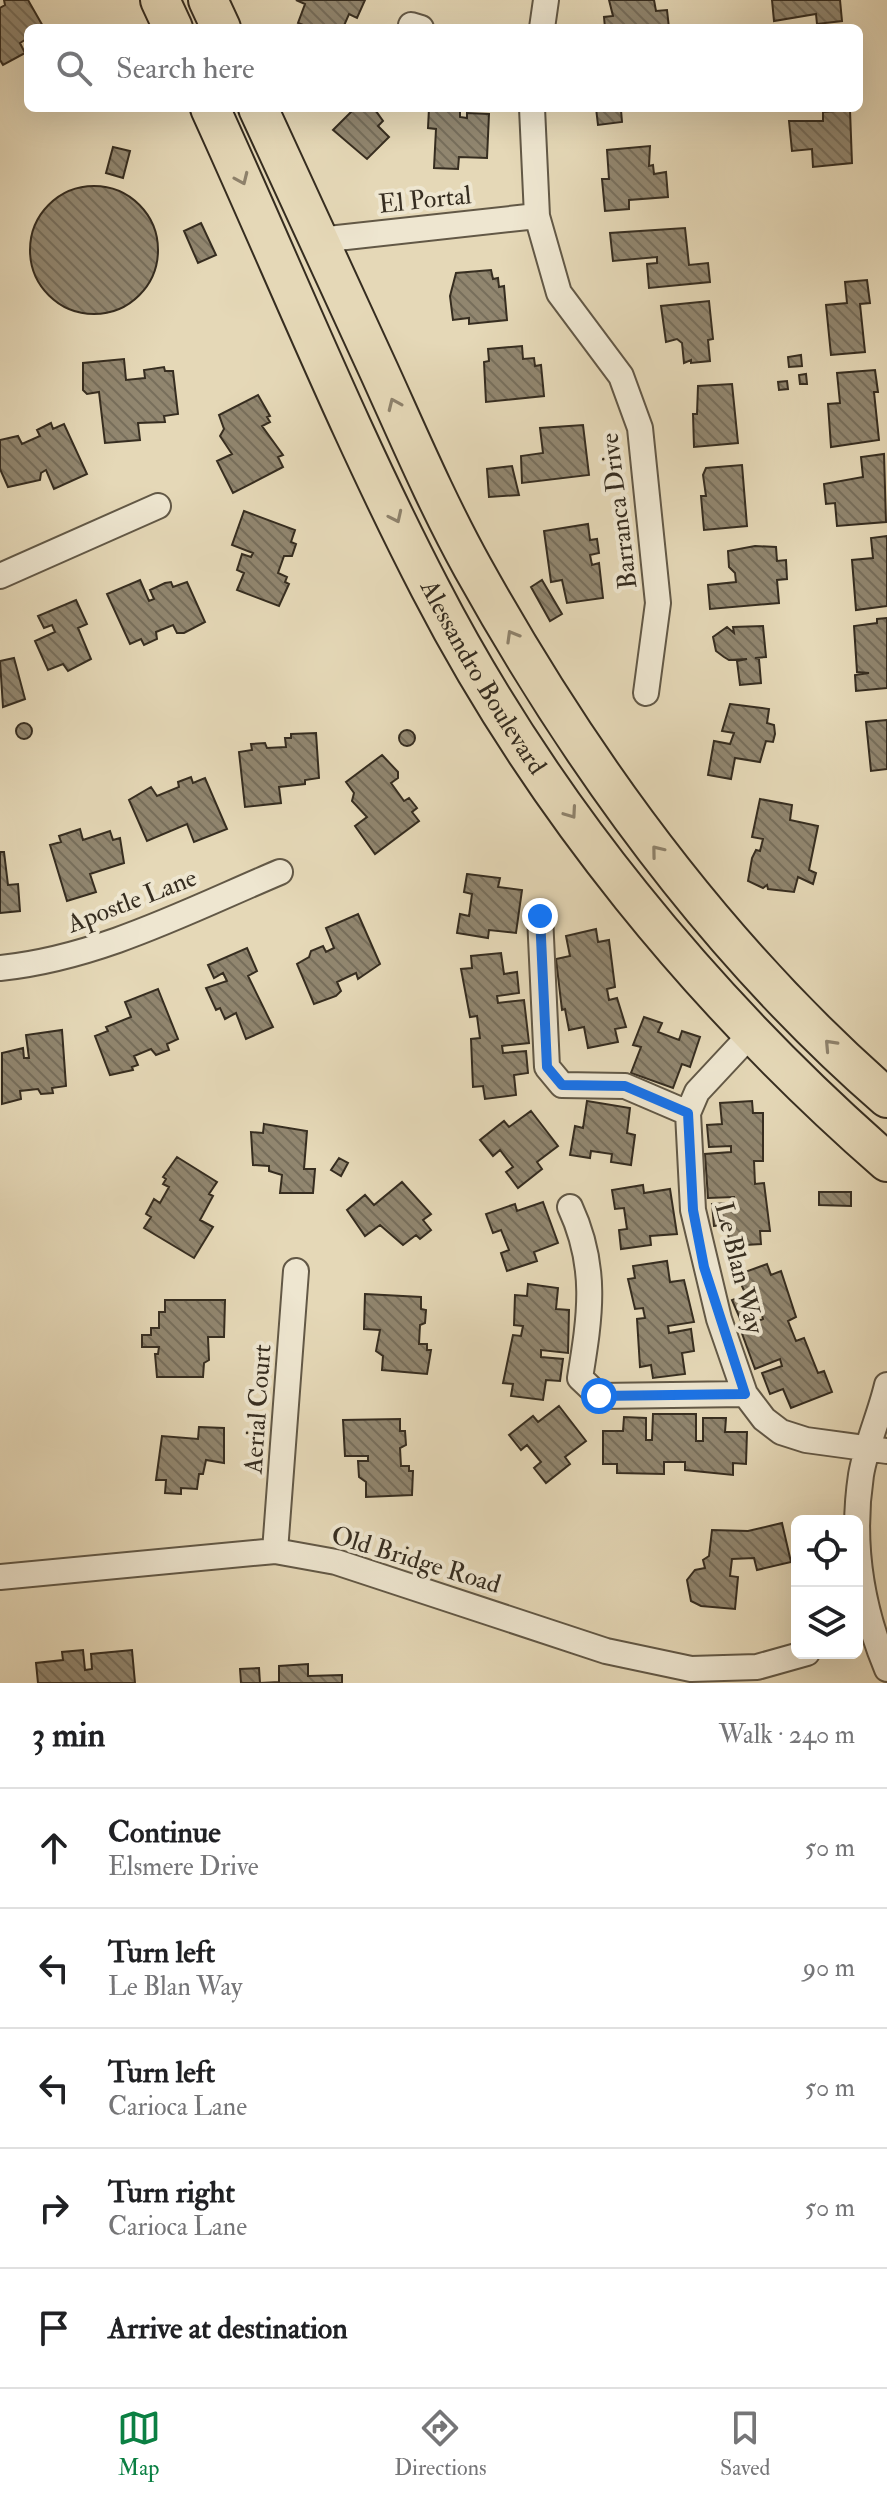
<!DOCTYPE html>
<html lang="en">
<head>
<meta charset="utf-8">
<style>
  body { margin:0; font-family:"IM FELL Double Pica",serif; background:#f6f6f6; color:#202124 }
  .controls { position:absolute; right:24px; bottom:24px; display:grid; overflow:hidden; border-radius:12px; box-shadow:0 8px 32px #0002 }
  .controls button { width:72px; height:72px; display:grid; place-items:center; padding:0; border:0; border-bottom:2px solid #e0e0e0; background:#fff; color:#202124; font:40px sans-serif }
  .stop { position:absolute; width:24px; height:24px; margin:-18px; border:6px solid #1a73e8; border-radius:50%; background:#fff }
  .stop.end { background:#1a73e8; border-color:#fff; box-shadow:0 2px 8px #0008 }
  .list { margin:0; padding:0; list-style:none }
  h2 { display:flex; justify-content:space-between; align-items:center; height:104px; margin:0; padding:0 32px; font-size:34px }
  h2 small { font-size:26px; font-weight:400; color:#757577 }
  .list li { display:grid; grid-template-columns:52px 1fr auto; gap:24px; align-items:center; box-sizing:border-box; height:120px; padding:0 32px; border-top:2px solid #e0e0e0 }
  .list b { display:block; font-size:30px; white-space:nowrap }
  .list p { margin:0; font-size:26px; white-space:nowrap; color:#757577 }
  .list em { font-size:26px; font-style:normal; color:#757577 }
  .icon { flex:none; width:44px; height:44px; fill:none; stroke:currentColor; stroke-width:2; stroke-linecap:round; stroke-linejoin:round }
  .map { position:relative; flex:none; width:887px; height:1683px; overflow:hidden }
  .search { position:absolute; background:#fff; box-shadow:0 8px 32px #0002; left:24px; right:24px; top:24px; height:88px; display:flex; align-items:center; gap:20px; box-sizing:border-box; padding:0 28px; border-radius:12px; color:#757577; font-size:30px }
  .sheet { height:704px; background:#fff }
  nav { display:flex; justify-content:space-around; align-items:center; box-sizing:border-box; height:112px; border-top:2px solid #e0e0e0; background:#fff; font-size:22px; color:#757577 }
  nav a { display:grid; justify-items:center; gap:4px }
  nav .on { color:#0b8043 }
  .map>svg:first-child { display:block }
</style>
</head>
<body>
<div class="map">
<svg width="887" height="1683" viewBox="0 0 887 1683">
  <defs>
    <pattern id="building-back-hatch" width="6" height="6" patternUnits="userSpaceOnUse" patternTransform="scale(2)"><rect width="6" height="6" fill="#91866f"/><path d="M-1 5l2 2M0 0l6 6M5-1l2 2" fill="none" stroke="#776e5b"/></pattern>
  </defs>
  <rect width="100%" height="100%" fill="#e5d8b7"/>
  <filter id="stains"><feTurbulence type="fractalNoise" baseFrequency=".0025" numOctaves="4"/><feColorMatrix values="0 0 0 0 .2 0 0 0 0 .09 0 0 0 0 .02 0 0 0 .5 -.17"/></filter>
  <radialGradient id="worn" r=".72"><stop offset=".6" stop-color="#630" stop-opacity="0"/><stop offset="1" stop-color="#630" stop-opacity=".3"/></radialGradient>
  <path fill="url(#building-back-hatch)" stroke="#362d20" stroke-width="2" d="M 4,0 L 28,0 L 44,28 L 28,28 L 28,38 L 20,43 L 25,53 L 3,65 L 0,60 L 0,8 L 5,5 Z
    M 296,0 L 365,0 L 357,18 L 349,14 L 343,28 L 311,28 L 298,23 L 305,4 Z
    M 609,0 L 654,0 L 656,11 L 667,10 L 669,28 L 605,28 L 604,17 L 613,16 Z
    M 772,0 L 840,0 L 842,21 L 817,24 L 816,14 L 774,21 Z
    M 355,108 L 379,108 L 376,111 L 383,121 L 378,126 L 389,137 L 367,159 L 333,130 Z
    M 429,108 L 460,108 L 460,117 L 467,118 L 467,113 L 489,114 L 487,158 L 459,157 L 458,169 L 434,168 L 436,129 L 428,128 Z
    M 596,108 L 640,108 L 621,110 L 622,122 L 598,125 Z
    M 850,110 L 852,163 L 813,167 L 812,149 L 792,151 L 789,121 L 823,121 L 823,112 Z
    M 650,146 L 649,166 L 653,165 L 654,174 L 666,172 L 668,197 L 629,200 L 629,209 L 605,211 L 602,179 L 609,179 L 607,150 Z
    M 113,147 L 130,151 L 123,178 L 106,173 Z
    M30 250a64 64 0 1 1 128 0a64 64 0 1 1-128 0Z
    M 201,223 L 216,255 L 198,263 L 184,231 Z
    M 685,228 L 689,265 L 708,263 L 710,282 L 649,288 L 647,264 L 657,263 L 657,257 L 613,261 L 610,233 Z
    M 491,270 L 493,279 L 498,278 L 499,287 L 504,286 L 507,320 L 469,324 L 469,318 L 453,320 L 450,296 L 456,273 Z
    M 867,280 L 870,303 L 860,304 L 865,352 L 831,355 L 826,305 L 847,303 L 845,282 Z
    M 709,301 L 713,339 L 708,340 L 710,361 L 691,363 L 691,360 L 684,363 L 682,343 L 677,339 L 666,342 L 661,306 Z
    M 522,346 L 523,359 L 534,358 L 535,366 L 541,365 L 544,396 L 486,402 L 484,362 L 489,361 L 488,349 Z
    M 801,355 L 802,366 L 789,367 L 788,357 Z
    M 124,359 L 126,380 L 145,378 L 144,370 L 164,367 L 165,371 L 173,371 L 178,414 L 164,416 L 165,422 L 138,423 L 140,440 L 105,443 L 99,392 L 87,394 L 83,390 L 83,363 Z
    M 875,370 L 878,392 L 874,392 L 879,440 L 831,447 L 828,404 L 840,403 L 837,373 Z
    M 806,374 L 807,384 L 800,384 L 799,375 Z
    M 787,381 L 788,389 L 779,390 L 778,382 Z
    M 732,384 L 738,443 L 694,447 L 693,414 L 697,414 L 698,386 Z
    M 258,395 L 270,416 L 267,417 L 270,422 L 262,426 L 283,455 L 278,457 L 283,467 L 233,493 L 217,461 L 232,454 L 220,436 L 224,429 L 219,415 Z
    M 51,423 L 53,429 L 64,424 L 87,474 L 54,489 L 46,470 L 41,473 L 40,480 L 8,487 L 0,469 L 0,440 L 18,436 L 22,444 L 40,436 L 37,430 Z
    M 583,425 L 589,475 L 522,483 L 521,456 L 543,453 L 540,428 Z
    M 884,454 L 886,522 L 837,526 L 835,503 L 826,504 L 824,484 L 863,477 L 861,457 Z
    M 742,465 L 747,526 L 704,530 L 701,496 L 706,496 L 703,475 L 706,468 Z
    M 512,466 L 519,495 L 489,497 L 487,469 Z
    M 244,511 L 295,530 L 291,542 L 296,544 L 292,556 L 284,556 L 278,573 L 287,577 L 285,582 L 289,584 L 279,606 L 237,590 L 244,573 L 237,570 L 242,554 L 251,557 L 253,553 L 232,545 Z
    M 588,524 L 590,540 L 597,539 L 599,553 L 590,555 L 592,565 L 599,563 L 603,598 L 567,603 L 562,580 L 551,582 L 544,531 Z
    M 887,536 L 887,606 L 856,610 L 852,560 L 873,558 L 871,538 Z
    M 755,546 L 776,547 L 777,561 L 786,560 L 787,579 L 777,580 L 779,603 L 710,609 L 708,585 L 736,582 L 735,573 L 729,567 L 728,551 Z
    M 140,580 L 149,601 L 154,599 L 150,590 L 165,583 L 171,582 L 173,587 L 187,582 L 205,622 L 184,633 L 177,633 L 173,625 L 156,632 L 157,639 L 144,645 L 141,639 L 130,644 L 107,594 Z
    M 542,580 L 562,614 L 550,621 L 531,587 Z
    M 76,600 L 87,624 L 78,628 L 91,659 L 68,671 L 63,664 L 48,670 L 35,641 L 55,632 L 52,625 L 44,628 L 38,616 Z
    M 887,618 L 887,688 L 856,691 L 855,675 L 869,673 L 857,672 L 854,626 L 877,623 L 877,619 Z
    M 763,626 L 766,657 L 755,658 L 759,659 L 761,683 L 740,685 L 737,661 L 747,659 L 729,660 L 724,657 L 716,651 L 713,637 L 727,627 L 734,633 L 733,627 Z
    M 14,658 L 25,699 L 3,707 L 0,661 Z
    M 730,704 L 769,709 L 767,723 L 774,725 L 775,734 L 773,742 L 766,741 L 760,762 L 735,758 L 731,779 L 708,775 L 714,741 L 730,744 L 734,733 L 722,731 Z
    M 887,720 L 887,769 L 871,771 L 866,722 Z
    M16 731a8 8 0 1 1 16 0a8 8 0 1 1-16 0Z
    M399 738a8 8 0 1 1 16 0a8 8 0 1 1-16 0Z
    M 316,733 L 319,778 L 305,780 L 305,784 L 279,787 L 281,803 L 245,807 L 239,752 L 252,750 L 251,744 L 265,743 L 267,748 L 286,747 L 285,738 L 291,738 L 291,734 Z
    M 382,755 L 398,772 L 398,778 L 391,783 L 404,801 L 409,798 L 417,808 L 412,812 L 419,821 L 375,854 L 355,826 L 367,817 L 352,801 L 354,793 L 346,782 Z
    M 191,777 L 193,783 L 205,778 L 227,829 L 194,842 L 187,824 L 147,841 L 129,800 L 151,787 L 157,796 L 179,787 L 178,782 Z
    M 760,799 L 792,805 L 790,820 L 818,826 L 809,870 L 816,873 L 813,884 L 798,877 L 794,892 L 768,889 L 767,885 L 763,888 L 748,881 L 752,858 L 756,850 L 760,851 L 763,839 L 752,837 Z
    M 80,829 L 83,840 L 110,831 L 113,840 L 120,838 L 124,863 L 90,874 L 96,892 L 67,901 L 50,845 L 61,842 L 59,836 Z
    M 0,852 L 4,852 L 8,885 L 18,884 L 20,911 L 0,913 Z
    M 467,874 L 500,878 L 498,887 L 522,890 L 516,933 L 489,930 L 488,938 L 457,933 L 460,914 L 469,916 L 472,894 L 464,892 Z
    M 358,914 L 380,964 L 358,979 L 356,973 L 337,982 L 341,991 L 336,996 L 314,1004 L 297,964 L 309,957 L 311,951 L 323,946 L 326,952 L 334,948 L 326,928 Z
    M 596,929 L 598,942 L 609,940 L 615,987 L 607,989 L 609,1000 L 617,998 L 626,1027 L 615,1029 L 618,1042 L 588,1048 L 584,1027 L 569,1030 L 565,1009 L 562,1010 L 556,959 L 570,956 L 566,936 Z
    M 247,948 L 257,971 L 248,976 L 273,1027 L 246,1039 L 236,1013 L 225,1019 L 220,1008 L 216,1010 L 206,988 L 227,981 L 223,973 L 214,978 L 208,965 Z
    M 501,953 L 504,974 L 517,972 L 519,993 L 497,996 L 498,1003 L 524,1000 L 529,1043 L 502,1046 L 503,1053 L 526,1051 L 528,1073 L 514,1075 L 516,1095 L 485,1099 L 483,1086 L 473,1087 L 471,1039 L 480,1038 L 477,1016 L 470,1017 L 461,969 L 472,968 L 471,956 Z
    M 158,989 L 178,1039 L 167,1044 L 169,1050 L 156,1055 L 151,1049 L 134,1056 L 138,1065 L 132,1067 L 133,1070 L 110,1075 L 95,1036 L 108,1031 L 106,1027 L 131,1017 L 125,1002 Z
    M 644,1017 L 662,1023 L 658,1032 L 679,1040 L 682,1031 L 700,1037 L 690,1067 L 682,1064 L 673,1088 L 631,1073 L 641,1047 L 633,1045 Z
    M 62,1030 L 66,1086 L 52,1088 L 53,1093 L 41,1094 L 38,1089 L 20,1091 L 21,1099 L 2,1104 L 2,1053 L 23,1048 L 24,1058 L 29,1058 L 26,1035 Z
    M 587,1101 L 630,1108 L 627,1133 L 635,1135 L 631,1165 L 611,1162 L 612,1154 L 591,1151 L 590,1158 L 570,1155 L 575,1126 L 583,1128 Z
    M 752,1101 L 753,1113 L 763,1113 L 763,1161 L 754,1161 L 755,1184 L 764,1183 L 770,1231 L 760,1231 L 761,1244 L 729,1246 L 728,1225 L 714,1226 L 712,1204 L 734,1203 L 734,1197 L 708,1198 L 705,1154 L 731,1152 L 731,1146 L 709,1147 L 707,1125 L 722,1124 L 720,1103 Z
    M 531,1111 L 558,1146 L 537,1162 L 542,1169 L 518,1188 L 506,1172 L 513,1167 L 500,1150 L 493,1156 L 480,1140 L 504,1121 L 509,1127 Z
    M 264,1124 L 307,1131 L 304,1169 L 315,1169 L 313,1193 L 280,1193 L 282,1175 L 269,1171 L 269,1166 L 253,1165 L 251,1132 L 263,1133 Z
    M 177,1157 L 217,1182 L 209,1194 L 213,1196 L 200,1220 L 213,1227 L 194,1258 L 144,1228 L 151,1217 L 146,1214 L 154,1199 L 160,1203 L 169,1187 L 163,1184 L 166,1179 L 163,1177 Z
    M 339,1158 L 348,1163 L 341,1176 L 331,1170 Z
    M 402,1182 L 431,1214 L 423,1220 L 431,1230 L 420,1239 L 416,1235 L 403,1245 L 380,1225 L 365,1236 L 347,1210 L 365,1195 L 374,1205 Z
    M 643,1185 L 644,1193 L 670,1189 L 677,1234 L 650,1236 L 651,1245 L 621,1249 L 619,1230 L 627,1229 L 624,1208 L 615,1209 L 612,1190 Z
    M 819,1192 L 851,1192 L 851,1206 L 819,1205 Z
    M 543,1202 L 558,1243 L 534,1252 L 537,1261 L 507,1271 L 501,1253 L 509,1250 L 501,1230 L 493,1233 L 486,1214 L 515,1204 L 517,1211 Z
    M 667,1261 L 670,1282 L 684,1280 L 694,1322 L 668,1326 L 669,1333 L 691,1329 L 694,1351 L 682,1353 L 685,1374 L 653,1378 L 651,1365 L 640,1367 L 637,1319 L 645,1318 L 643,1308 L 635,1309 L 628,1279 L 635,1278 L 633,1266 Z
    M 767,1264 L 771,1275 L 781,1271 L 796,1317 L 788,1321 L 796,1341 L 804,1338 L 818,1373 L 824,1371 L 832,1392 L 791,1408 L 783,1389 L 770,1394 L 762,1373 L 782,1366 L 780,1359 L 755,1369 L 740,1328 L 763,1319 L 761,1313 L 741,1321 L 732,1300 L 746,1295 L 737,1275 Z
    M 528,1284 L 558,1288 L 556,1309 L 569,1310 L 568,1353 L 541,1350 L 541,1357 L 563,1359 L 560,1381 L 546,1380 L 543,1400 L 511,1396 L 513,1384 L 503,1383 L 513,1335 L 521,1336 L 523,1326 L 514,1325 L 515,1295 L 527,1296 Z
    M 365,1294 L 421,1297 L 421,1309 L 426,1310 L 425,1323 L 420,1325 L 419,1344 L 427,1344 L 427,1350 L 431,1350 L 427,1374 L 382,1370 L 383,1356 L 376,1351 L 380,1330 L 364,1329 Z
    M 165,1300 L 225,1300 L 224,1337 L 208,1337 L 209,1360 L 204,1363 L 203,1377 L 157,1377 L 155,1354 L 158,1354 L 159,1347 L 142,1347 L 142,1335 L 151,1335 L 151,1328 L 159,1328 L 159,1312 L 165,1312 Z
    M 559,1406 L 586,1441 L 565,1457 L 570,1464 L 546,1483 L 534,1468 L 541,1462 L 527,1445 L 521,1450 L 509,1435 L 533,1416 L 538,1422 Z
    M 653,1414 L 696,1414 L 696,1441 L 703,1441 L 703,1418 L 726,1418 L 725,1432 L 747,1432 L 746,1464 L 733,1463 L 733,1475 L 685,1470 L 685,1462 L 664,1462 L 664,1474 L 617,1473 L 617,1464 L 603,1464 L 603,1431 L 623,1431 L 624,1417 L 646,1418 L 646,1440 L 652,1440 Z
    M 400,1419 L 400,1431 L 405,1431 L 406,1445 L 400,1448 L 401,1466 L 409,1466 L 409,1471 L 413,1471 L 412,1495 L 366,1497 L 366,1482 L 359,1477 L 358,1461 L 368,1461 L 368,1456 L 345,1456 L 343,1420 Z
    M 199,1427 L 224,1428 L 224,1463 L 206,1460 L 203,1474 L 199,1474 L 197,1489 L 181,1488 L 181,1494 L 165,1493 L 166,1480 L 156,1480 L 162,1436 L 198,1439 Z
    M 782,1523 L 791,1562 L 757,1570 L 754,1558 L 732,1559 L 730,1576 L 738,1577 L 735,1609 L 701,1606 L 691,1601 L 687,1580 L 695,1570 L 705,1568 L 703,1560 L 709,1556 L 712,1530 L 748,1531 Z
    M 83,1650 L 85,1670 L 92,1669 L 91,1654 L 132,1650 L 135,1683 L 38,1683 L 36,1663 L 63,1660 L 62,1652 Z
    M 308,1664 L 308,1676 L 342,1675 L 342,1683 L 241,1683 L 240,1669 L 259,1668 L 260,1683 L 279,1682 L 279,1666 Z"/>
  <g fill="none" stroke-linecap="round" stroke-linejoin="round">
    <g stroke="#625846" stroke-width="28">
      <path id="minor" d="M 411,25 L 421,28
        M 542,28 L 546,0
        M 532,108 L 537,216 L 559,293 L 621,376 L 640,428 L 658,603 L 646,693
        M 319,240 L 537,216
        M 0,576 L 158,506
        M 540,916 L 547,1067 L 562,1085 L 625,1086 L 688,1113
        M 0,968 C 99,958 190,910 280,872
        M 752,1033 L 697,1092 L 688,1113 L 693,1210 L 719,1319 L 745,1394 L 764,1419 L 781,1432 L 806,1440 L 887,1451
        M 570,1207 C 598,1267 590,1316 580,1378 L 599,1396 L 745,1394
        M 887,1385 C 880,1415 866,1445 861,1475 C 851,1541 861,1607 887,1669
        M 275,1551 L 296,1271
        M 0,1577 L 275,1551 L 336,1562 L 606,1651 L 691,1669 L 757,1667 L 807,1653"/>
    </g>
    <g stroke="#362d20" stroke-width="42">
      <g id="primary">
        <path d="M 160,0 L 173,28"/>
        <path d="M 208,0 L 221,28"/>
        <path id="s1" d="M 210,108 C 283,268 349,432 430,588 C 542,805 703,1001 887,1162"/>
        <path d="M 258,108 C 299,196 339,284 379,371 C 409,437 438,505 473,568 C 582,764 717,950 887,1098"/>
      </g>
    </g>
    <use href="#minor" stroke="#eee6d0" stroke-width="24"/>
    <use href="#primary" stroke="#e5d8b7" stroke-width="38"/>
  </g>
  <defs><path id="oneway-chevron" d="M-2-3.5L2.5 0L-2 3.5" fill="none" stroke-width="1.6" stroke-linecap="round" stroke-linejoin="round" transform="scale(2)"/></defs>
  <g stroke="#8e826c">
    <use href="#oneway-chevron" transform="translate(242 179) rotate(66)"/>
    <use href="#oneway-chevron" transform="translate(394 404) rotate(-114)"/>
    <use href="#oneway-chevron" transform="translate(396 517) rotate(65)"/>
    <use href="#oneway-chevron" transform="translate(512 636) rotate(-120)"/>
    <use href="#oneway-chevron" transform="translate(571 813) rotate(55)"/>
    <use href="#oneway-chevron" transform="translate(657 851) rotate(-129)"/>
    <use href="#oneway-chevron" transform="translate(830 1045) rotate(-133)"/>
  </g>
  <g fill="none" stroke-linecap="round" stroke-linejoin="round">
    <path stroke="#1a73e8" stroke-width="10" d="M 540,916 L 547,1067 L 562,1085 L 625,1086 L 688,1113 L 693,1210 L 704,1267 L 745,1394 L 599,1396"/>
  </g>
  <g text-anchor="middle" dominant-baseline="central" stroke-width="8" stroke-linejoin="round" paint-order="stroke">
    <g font-size="26" fill="#362d20" stroke="#eee6d0">
      <text transform="translate(425 200) rotate(-6)">El Portal</text>
      <text transform="translate(619 511) rotate(-97)">Barranca Drive</text>
      <text stroke="none"><textPath href="#s1" startOffset="632">Alessandro Boulevard</textPath></text>
      <text transform="translate(132 901) rotate(-21)">Apostle Lane</text>
      <text transform="translate(739 1268) rotate(76)">Le Blan Way</text>
      <text transform="translate(258 1409) rotate(-86)">Aerial Court</text>
      <text transform="translate(416 1560) rotate(17)">Old Bridge Road</text>
    </g>
  </g>
  <rect width="100%" height="100%" filter="url(#stains)"/>
  <rect width="100%" height="100%" fill="url(#worn)"/>
</svg>
<div class="controls">
<button><svg class="icon" aria-label="locate" viewBox="0 0 24 24"><circle cx="12" cy="12" r="6"/><path d="M12 2v4M12 18v4M2 12h4M18 12h4"/></svg></button>
<button><svg class="icon" aria-label="layers" viewBox="0 0 24 24"><path d="M12 4l9 5-9 5-9-5zM3 14l9 5 9-5"/></svg></button>
</div>
<div class="stop" style="left:599px;top:1396px"></div>
<div class="stop end" style="left:540px;top:916px"></div>
<div class="search"><svg class="icon" aria-label="search" viewBox="0 0 24 24"><circle cx="10" cy="10" r="6"/><path d="M15 15l6 6"/></svg>Search here</div>
</div>
<section class="sheet">
<h2>3 min<small>Walk · 240 m</small></h2>
<ul class="list">
<li><svg class="icon" aria-label="ahead" viewBox="0 0 24 24"><path d="M12 20V5M6 11l6-6 6 6"/></svg><div><b>Continue</b><p>Elsmere Drive</p></div><em>50 m</em></li>
<li><svg class="icon" aria-label="left" viewBox="0 0 24 24"><path d="M17 20v-9H6M10 6l-5 5 5 5"/></svg><div><b>Turn left</b><p>Le Blan Way</p></div><em>90 m</em></li>
<li><svg class="icon" aria-label="left" viewBox="0 0 24 24"><path d="M17 20v-9H6M10 6l-5 5 5 5"/></svg><div><b>Turn left</b><p>Carioca Lane</p></div><em>50 m</em></li>
<li><svg class="icon" aria-label="right" viewBox="0 0 24 24"><path d="M7 20v-9h11M14 6l5 5-5 5"/></svg><div><b>Turn right</b><p>Carioca Lane</p></div><em>50 m</em></li>
<li><svg class="icon" aria-label="arrive" viewBox="0 0 24 24"><path d="M6 21V4h12l-3 4 3 4H6"/></svg><div><b>Arrive at destination</b></div></li>
</ul>
</section>
<nav>
<a class="on"><svg class="icon" aria-label="map" viewBox="0 0 24 24"><path d="M3 6l6-2 6 2 6-2v14l-6 2-6-2-6 2zM9 4v14M15 6v14"/></svg>Map</a>
<a><svg class="icon" aria-label="directions" viewBox="0 0 24 24"><path d="M12 3l9 9-9 9-9-9zM9 14v-3h6M13 9l2 2-2 2"/></svg>Directions</a>
<a><svg class="icon" aria-label="saved" viewBox="0 0 24 24"><path d="M7 4h10v16l-5-4-5 4z"/></svg>Saved</a>
</nav>
</body>
</html>
